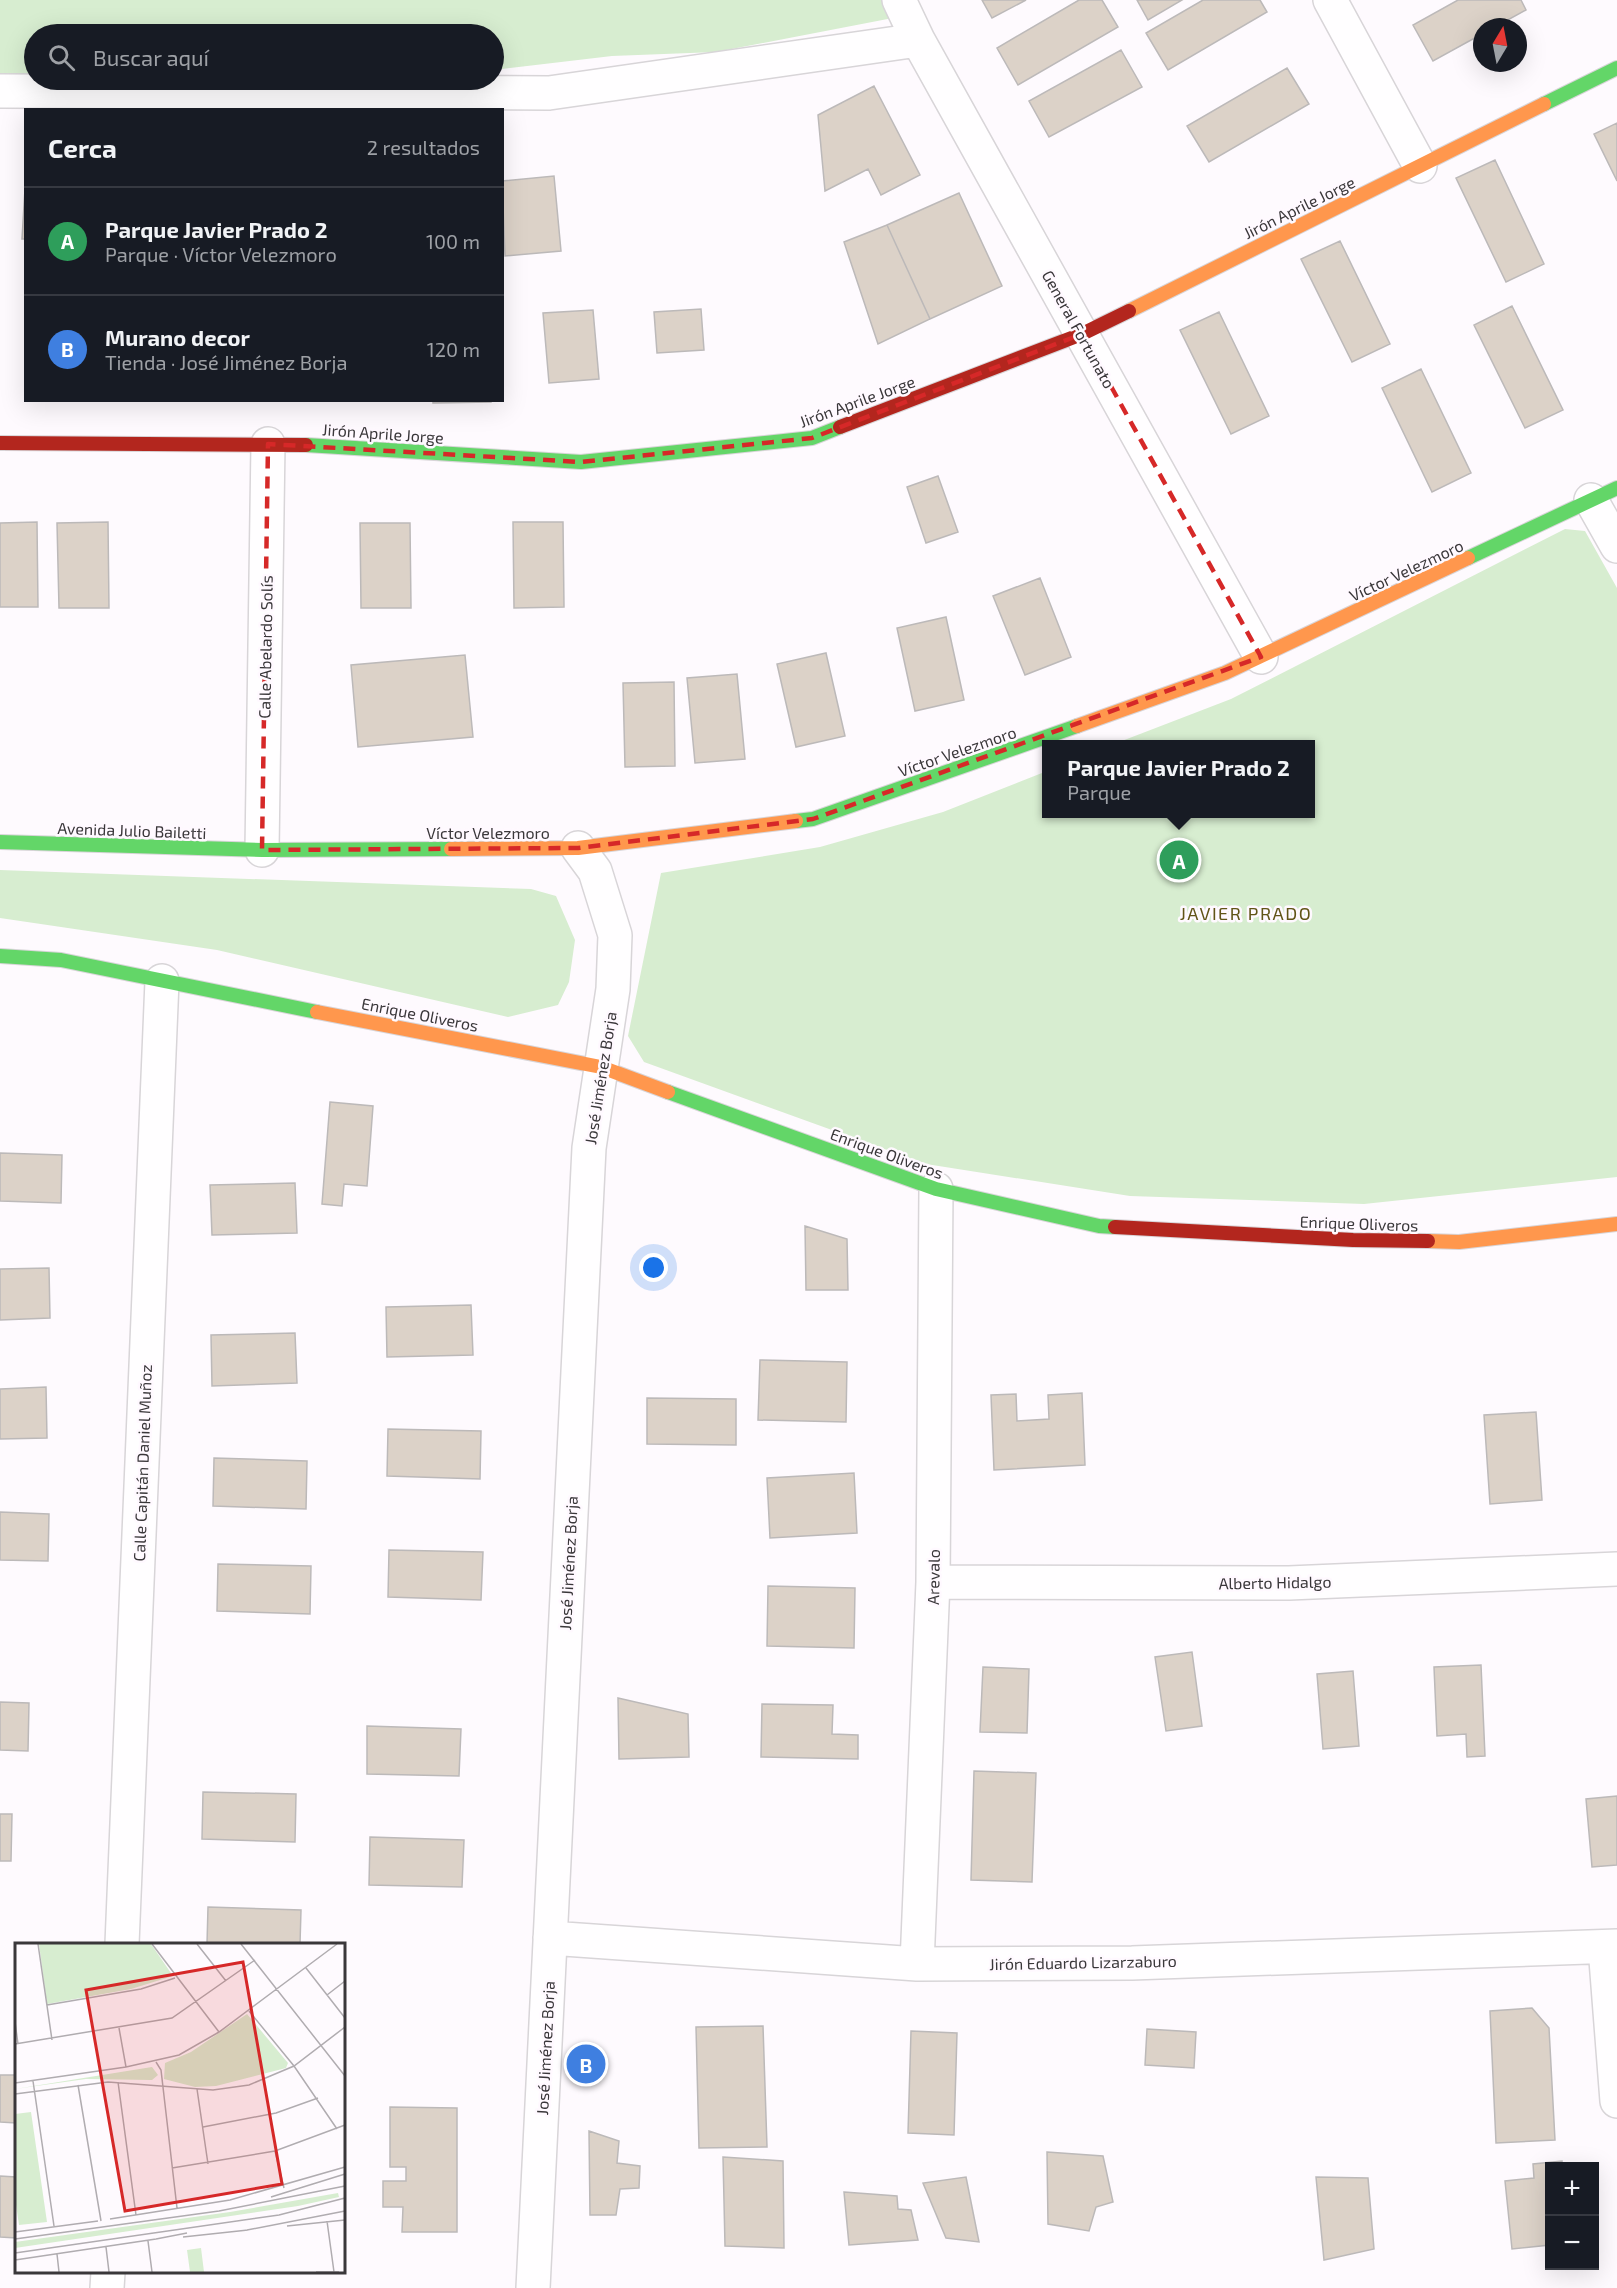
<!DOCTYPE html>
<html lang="es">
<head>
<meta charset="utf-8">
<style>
  body { margin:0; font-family:"Exo 2",sans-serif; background:#20242c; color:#f1f3f6 }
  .controls { position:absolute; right:18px; bottom:18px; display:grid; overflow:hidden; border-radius:0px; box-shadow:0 6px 24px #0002 }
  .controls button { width:54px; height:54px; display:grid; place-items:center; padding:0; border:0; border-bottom:2px solid #363941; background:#171b24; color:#f1f3f6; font:30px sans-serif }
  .compass { position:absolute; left:1473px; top:18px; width:54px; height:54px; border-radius:50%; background:#171b24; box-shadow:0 6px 24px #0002; rotate:10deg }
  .you { position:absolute; left:654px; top:1268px; width:21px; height:21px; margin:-15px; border:4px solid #fff; border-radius:50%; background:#1a73e8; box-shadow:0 0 0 9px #1a73e833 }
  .badge { display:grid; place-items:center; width:39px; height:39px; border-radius:50%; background:#8c9099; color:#fff; font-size:20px; font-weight:700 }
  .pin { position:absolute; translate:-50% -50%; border:3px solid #fff; box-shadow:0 2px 6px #0006 }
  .popup { position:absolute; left:1042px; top:740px; width:273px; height:78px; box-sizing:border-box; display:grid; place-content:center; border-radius:0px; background:#171b24; filter:drop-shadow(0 2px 4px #0005); font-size:20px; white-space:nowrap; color:#9ea1a6 }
  .popup b { font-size:22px; color:#f1f3f6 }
  .popup::after { content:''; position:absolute; left:50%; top:100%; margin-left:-12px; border:12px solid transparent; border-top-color:#171b24 }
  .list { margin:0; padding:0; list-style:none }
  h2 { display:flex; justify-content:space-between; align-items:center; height:78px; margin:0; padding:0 24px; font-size:26px }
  h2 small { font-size:20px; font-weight:400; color:#9ea1a6 }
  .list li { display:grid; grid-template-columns:39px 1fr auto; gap:18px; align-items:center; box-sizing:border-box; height:108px; padding:0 24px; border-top:2px solid #363941 }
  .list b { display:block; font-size:22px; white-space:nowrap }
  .list p { margin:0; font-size:20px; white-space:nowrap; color:#9ea1a6 }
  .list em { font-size:20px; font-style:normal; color:#9ea1a6 }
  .icon { flex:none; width:33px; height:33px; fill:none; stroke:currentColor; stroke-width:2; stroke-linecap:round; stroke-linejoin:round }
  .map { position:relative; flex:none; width:1617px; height:2288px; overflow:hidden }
  .search { position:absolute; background:#171b24; box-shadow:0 6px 24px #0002; left:24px; top:24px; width:480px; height:66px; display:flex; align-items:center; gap:15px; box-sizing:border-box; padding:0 21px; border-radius:33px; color:#9ea1a6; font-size:22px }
  .panel { position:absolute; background:#171b24; box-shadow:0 6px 24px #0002; left:24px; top:108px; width:480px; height:294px; border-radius:0px }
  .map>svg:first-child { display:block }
</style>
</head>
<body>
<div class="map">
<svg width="1617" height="2288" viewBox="0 0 1617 2288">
  <rect width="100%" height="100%" fill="#fefafe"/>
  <path fill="#d7edd0" d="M 0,0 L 890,0 L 898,17 L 716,52 L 612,56 L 494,70 L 494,34 L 34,34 L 34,80 L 0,82 Z
    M 1565,529 L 1585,531 L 1617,588 L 1617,1177 L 1364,1204 L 1130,1196 L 926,1164 L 644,1062 L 628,1036 L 661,873 L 820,847 L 943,812 L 1047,771 L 1047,814 L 1311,814 L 1311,744 L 1114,744 L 1231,699 Z
    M 0,870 L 531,889 L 556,896 L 575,940 L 569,982 L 558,1005 L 508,1017 L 217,950 L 0,918 Z"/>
  <path fill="#dcd2c8" stroke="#bcb9b9" stroke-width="1.5" d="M 982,0 L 1026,0 L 992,18 Z
    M 1079,0 L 1102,0 L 1118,27 L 1018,85 L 997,48 Z
    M 1137,0 L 1182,0 L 1148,20 Z
    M 1203,0 L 1260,0 L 1267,12 L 1168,70 L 1146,33 Z
    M 1458,0 L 1521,0 L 1526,10 L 1495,27 L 1482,27 L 1482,34 L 1433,61 L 1413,25 Z
    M 1121,50 L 1142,87 L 1049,137 L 1029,101 Z
    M 1287,68 L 1309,104 L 1209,162 L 1187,126 Z
    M 874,86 L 920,175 L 881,195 L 868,169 L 825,191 L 818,115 Z
    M 1617,123 L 1617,181 L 1594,134 Z
    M 1495,160 L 1544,264 L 1506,282 L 1456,178 Z
    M 554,176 L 561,251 L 505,256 L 502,181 Z
    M 25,189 L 26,189 L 26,239 L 22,239 Z
    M 959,193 L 1002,286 L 930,319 L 887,225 Z
    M 887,225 L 930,319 L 878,344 L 844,242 Z
    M 1340,241 L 1390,344 L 1352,362 L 1301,259 Z
    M 1512,306 L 1563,410 L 1525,428 L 1474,325 Z
    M 701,309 L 704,350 L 657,353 L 654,312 Z
    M 593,310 L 599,379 L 549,383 L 543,313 Z
    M 1219,312 L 1269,416 L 1231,434 L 1180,330 Z
    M 1421,369 L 1471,473 L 1432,492 L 1382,388 Z
    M 433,400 L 491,400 L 491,402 L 433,403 Z
    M 938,476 L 958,532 L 926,543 L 907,487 Z
    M 37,522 L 38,607 L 0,607 L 0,523 Z
    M 108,522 L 109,608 L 59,608 L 57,523 Z
    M 513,522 L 563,522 L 564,607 L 514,608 Z
    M 360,523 L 410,523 L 411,608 L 361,608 Z
    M 1040,578 L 1071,657 L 1025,675 L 993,596 Z
    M 946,617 L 964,700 L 915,711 L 897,628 Z
    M 826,653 L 845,736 L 796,747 L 777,664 Z
    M 465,655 L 473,737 L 358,747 L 351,665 Z
    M 737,674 L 745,759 L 695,763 L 687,678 Z
    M 674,682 L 675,766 L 625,767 L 623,683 Z
    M 330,1102 L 373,1106 L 367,1186 L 344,1184 L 342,1206 L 322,1204 Z
    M 0,1153 L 62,1155 L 61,1203 L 0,1201 Z
    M 295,1183 L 297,1233 L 212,1235 L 210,1185 Z
    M 805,1226 L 847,1239 L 848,1290 L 806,1290 Z
    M 49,1268 L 50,1318 L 0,1320 L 0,1269 Z
    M 471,1305 L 473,1355 L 387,1357 L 386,1307 Z
    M 295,1333 L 297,1383 L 212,1386 L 211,1335 Z
    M 760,1360 L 847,1362 L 846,1422 L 758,1420 Z
    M 46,1387 L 47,1438 L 0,1439 L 0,1389 Z
    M 1082,1393 L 1085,1465 L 994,1470 L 991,1395 L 1016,1394 L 1017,1421 L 1049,1419 L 1048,1395 Z
    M 647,1398 L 736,1399 L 736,1445 L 647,1444 Z
    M 1536,1412 L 1542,1500 L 1490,1504 L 1484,1415 Z
    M 388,1429 L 481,1431 L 480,1479 L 387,1476 Z
    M 214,1458 L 307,1461 L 306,1509 L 213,1506 Z
    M 854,1473 L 857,1533 L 770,1538 L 767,1478 Z
    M 0,1512 L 49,1514 L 48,1561 L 0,1560 Z
    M 389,1550 L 483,1552 L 481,1600 L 388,1597 Z
    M 218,1564 L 311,1566 L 310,1614 L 217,1611 Z
    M 768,1586 L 855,1588 L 854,1648 L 767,1646 Z
    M 1192,1652 L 1202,1726 L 1166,1731 L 1155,1657 Z
    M 1481,1665 L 1485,1756 L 1467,1757 L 1466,1734 L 1437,1736 L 1434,1667 Z
    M 983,1667 L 1029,1669 L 1027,1733 L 980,1732 Z
    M 1353,1671 L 1359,1746 L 1323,1749 L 1317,1674 Z
    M 618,1698 L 688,1714 L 689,1757 L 619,1759 Z
    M 0,1702 L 29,1703 L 28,1751 L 0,1750 Z
    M 762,1704 L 833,1705 L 832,1734 L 858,1735 L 858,1759 L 761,1757 Z
    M 367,1726 L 461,1729 L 459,1776 L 367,1774 Z
    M 974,1771 L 1036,1773 L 1032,1882 L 971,1880 Z
    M 203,1792 L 296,1794 L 295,1842 L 202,1839 Z
    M 1617,1796 L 1617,1865 L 1592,1867 L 1586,1799 Z
    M 0,1814 L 12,1814 L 11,1861 L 0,1861 Z
    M 370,1837 L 464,1840 L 462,1887 L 369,1885 Z
    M 208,1907 L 301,1910 L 300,1944 L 207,1944 Z
    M 1532,2008 L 1549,2028 L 1555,2140 L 1496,2143 L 1490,2011 Z
    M 763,2026 L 767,2147 L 699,2148 L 696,2027 Z
    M 1147,2029 L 1196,2032 L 1194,2068 L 1145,2065 Z
    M 911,2031 L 957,2033 L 954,2135 L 908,2133 Z
    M 0,2075 L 16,2075 L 16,2123 L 0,2122 Z
    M 390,2107 L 457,2108 L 457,2232 L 402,2232 L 403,2207 L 383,2207 L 383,2181 L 406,2181 L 406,2167 L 390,2167 Z
    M 589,2131 L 619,2141 L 617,2163 L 640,2166 L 639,2188 L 620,2189 L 616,2215 L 590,2215 Z
    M 1047,2152 L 1103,2156 L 1113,2202 L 1096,2207 L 1089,2231 L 1048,2224 Z
    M 723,2157 L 783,2161 L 784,2248 L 725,2246 Z
    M 1562,2161 L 1562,2166 L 1550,2166 L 1550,2245 L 1512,2249 L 1505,2181 L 1534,2178 L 1533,2164 Z
    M 0,2176 L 16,2177 L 16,2238 L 0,2237 Z
    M 966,2177 L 979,2242 L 946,2238 L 923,2183 Z
    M 1316,2177 L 1368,2178 L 1374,2249 L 1324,2260 Z
    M 844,2192 L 897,2196 L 898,2209 L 911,2210 L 918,2240 L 849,2245 Z"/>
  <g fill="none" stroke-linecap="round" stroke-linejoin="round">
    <g stroke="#d8d5d8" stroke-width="36">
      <path id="street" d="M 899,0 L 918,40 L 1261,657
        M 1330,0 L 1420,166
        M 0,91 L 549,93 L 918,40
        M 1591,500 L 1617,546
        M 262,850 L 268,444
        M 933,1582 L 1289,1583 L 1617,1569
        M 550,1938 L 917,1964 L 1132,1963 L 1617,1946
        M 122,1944 L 162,981
        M 1605,1947 L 1617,2101
        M 917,1964 L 933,1582 L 936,1189
        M 107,2288 L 108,2272
        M 533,2288 L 589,1148 L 613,989 L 615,935 L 595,871 L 578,848"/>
    </g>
    <g stroke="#d8d5d8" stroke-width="16">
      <path id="fast" d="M 1544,104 L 1617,68
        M 306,445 L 581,462 L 812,438 L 840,427
        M 1468,558 L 1617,488
        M 796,821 L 813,819 L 1077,726
        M 0,842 L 262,850 L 451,849
        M 0,956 L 61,960 L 317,1012
        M 668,1092 L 936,1189 L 1099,1226 L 1115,1227"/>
    </g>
    <g stroke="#d8d5d8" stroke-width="16">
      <path id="slow" d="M 1129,311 L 1544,104
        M 1077,726 L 1225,673 L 1468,558
        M 451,849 L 578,848 L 796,821
        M 317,1012 L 601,1067 L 668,1092
        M 1428,1241 L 1459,1242 L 1617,1224"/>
    </g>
    <g stroke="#d8d5d8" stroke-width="16">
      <path id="jam" d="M 840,427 L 1082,334 L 1129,311
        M 0,443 L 306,445
        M 1115,1227 L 1353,1240 L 1428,1241"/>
    </g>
    <use href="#street" stroke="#fffeff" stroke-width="33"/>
    <use href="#fast" stroke="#63d668" stroke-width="14"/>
    <use href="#slow" stroke="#ff974d" stroke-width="14"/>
    <use href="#jam" stroke="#b3261e" stroke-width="14"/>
  </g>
  <path fill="none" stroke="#d62828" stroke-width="4.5" stroke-dasharray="12 8" stroke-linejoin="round" d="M 1082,334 L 1261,657 L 813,819 L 578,848 L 262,850 L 268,444 L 581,462 L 812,438 Z"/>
  <g text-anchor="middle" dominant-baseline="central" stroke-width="5" stroke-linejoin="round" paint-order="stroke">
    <g font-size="16" fill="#3a373a" stroke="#fff9ff">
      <text transform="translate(1299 207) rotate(-26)">Jirón Aprile Jorge</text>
      <text transform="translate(1079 329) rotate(61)">General Fortunato</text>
      <text transform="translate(857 401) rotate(-20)">Jirón Aprile Jorge</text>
      <text transform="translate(383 433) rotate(4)">Jirón Aprile Jorge</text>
      <text transform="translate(1406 570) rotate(-25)">Víctor Velezmoro</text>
      <text transform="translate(265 647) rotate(-89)">Calle Abelardo Solís</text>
      <text transform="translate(957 751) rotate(-19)">Víctor Velezmoro</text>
      <text transform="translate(132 830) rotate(2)">Avenida Julio Bailetti</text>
      <text x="488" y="832">Víctor Velezmoro</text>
      <text transform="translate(420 1014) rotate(11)">Enrique Oliveros</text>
      <text transform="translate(600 1078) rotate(-81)">José Jiménez Borja</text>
      <text transform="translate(887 1153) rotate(20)">Enrique Oliveros</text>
      <text transform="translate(1359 1223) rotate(2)">Enrique Oliveros</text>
      <text transform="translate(142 1463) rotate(-88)">Calle Capitán Daniel Muñoz</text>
      <text transform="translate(568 1563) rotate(-87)">José Jiménez Borja</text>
      <text transform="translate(933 1577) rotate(-89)">Arevalo</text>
      <text transform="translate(1275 1582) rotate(-1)">Alberto Hidalgo</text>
      <text transform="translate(1083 1962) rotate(-1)">Jirón Eduardo Lizarzaburo</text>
      <text transform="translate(545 2048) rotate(-87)">José Jiménez Borja</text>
    </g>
    <g font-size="18" letter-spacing="1.5" fill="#615417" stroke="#fff9ff">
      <text x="1246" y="913">JAVIER PRADO</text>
    </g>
  </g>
  <g transform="translate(15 1943)">
    <rect width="330" height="330" fill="#fefafe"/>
    <path d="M 24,1 L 136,1 L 158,33 L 116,46 L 32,61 ZM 232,71 L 273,120 L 271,125 L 201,143 L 180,144 L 149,136 L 150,120 L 176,109 ZM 137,124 L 143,132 L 137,137 L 71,136 L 0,146 ZM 16,169 L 32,279 L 4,282 L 0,255 L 0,171 ZM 323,250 L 324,254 L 283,263 L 0,305 L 0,299 L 215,269 ZM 186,305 L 189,329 L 175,329 L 172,307 Z" fill="#d7edd0"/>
    <path fill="none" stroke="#b0acb0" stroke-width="1.5" d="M 23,1 L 37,97M 137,1 L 204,89M 182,1 L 211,38M 226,1 L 330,133M 291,25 L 330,75M 312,52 L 330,38M 32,62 L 126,46 L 160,35M 234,68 L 279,123 L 322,186M 0,79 L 3,101M 104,85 L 111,124M 0,101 L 157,75 L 240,17M 141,119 L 146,127 L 162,265M 18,138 L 39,283M 103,139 L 121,272M 0,140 L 111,124 L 164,112 L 204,89 L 322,1M 63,142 L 86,278M 182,146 L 193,221M 0,151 L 93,139 L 198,147 L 234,142 L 279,123 L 330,84M 188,184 L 261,170 L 303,155M 260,208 L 269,245M 157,225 L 260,208 L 330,182M 256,254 L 330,231M 95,276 L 215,257 L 330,224M 312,278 L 319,329M 272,283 L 330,277M 232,287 L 330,268M 0,289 L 83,278M 168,294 L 233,287M 0,296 L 204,268 L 330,243M 141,296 L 172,290M 133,298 L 137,329M 91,304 L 94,329M 0,310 L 264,272 L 330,255M 42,311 L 44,329M 0,317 L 141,296M 301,329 L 324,329"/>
    <path fill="#d62828" fill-opacity="0.15" stroke="#d62828" stroke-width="3" d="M 228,19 L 267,241 L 110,268 L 71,47 Z"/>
    <rect width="330" height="330" fill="none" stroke="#3a373a" stroke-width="3"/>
  </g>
</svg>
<div class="controls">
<button>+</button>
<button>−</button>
</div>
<svg class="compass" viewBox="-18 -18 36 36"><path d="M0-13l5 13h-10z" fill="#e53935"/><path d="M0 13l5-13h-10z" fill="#9ea1a6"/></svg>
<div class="you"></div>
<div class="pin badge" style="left:1179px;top:860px;background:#2e9e5b">A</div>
<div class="popup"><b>Parque Javier Prado 2</b>Parque</div>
<div class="pin badge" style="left:586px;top:2064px;background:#3f7fe0">B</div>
<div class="search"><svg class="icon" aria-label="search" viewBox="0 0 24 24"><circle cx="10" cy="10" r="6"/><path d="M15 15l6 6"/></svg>Buscar aquí</div>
<section class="panel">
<h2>Cerca<small>2 resultados</small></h2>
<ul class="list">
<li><span class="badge" style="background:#2e9e5b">A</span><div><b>Parque Javier Prado 2</b><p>Parque · Víctor Velezmoro</p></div><em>100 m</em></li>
<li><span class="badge" style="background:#3f7fe0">B</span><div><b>Murano decor</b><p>Tienda · José Jiménez Borja</p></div><em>120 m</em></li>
</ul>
</section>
</div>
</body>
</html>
